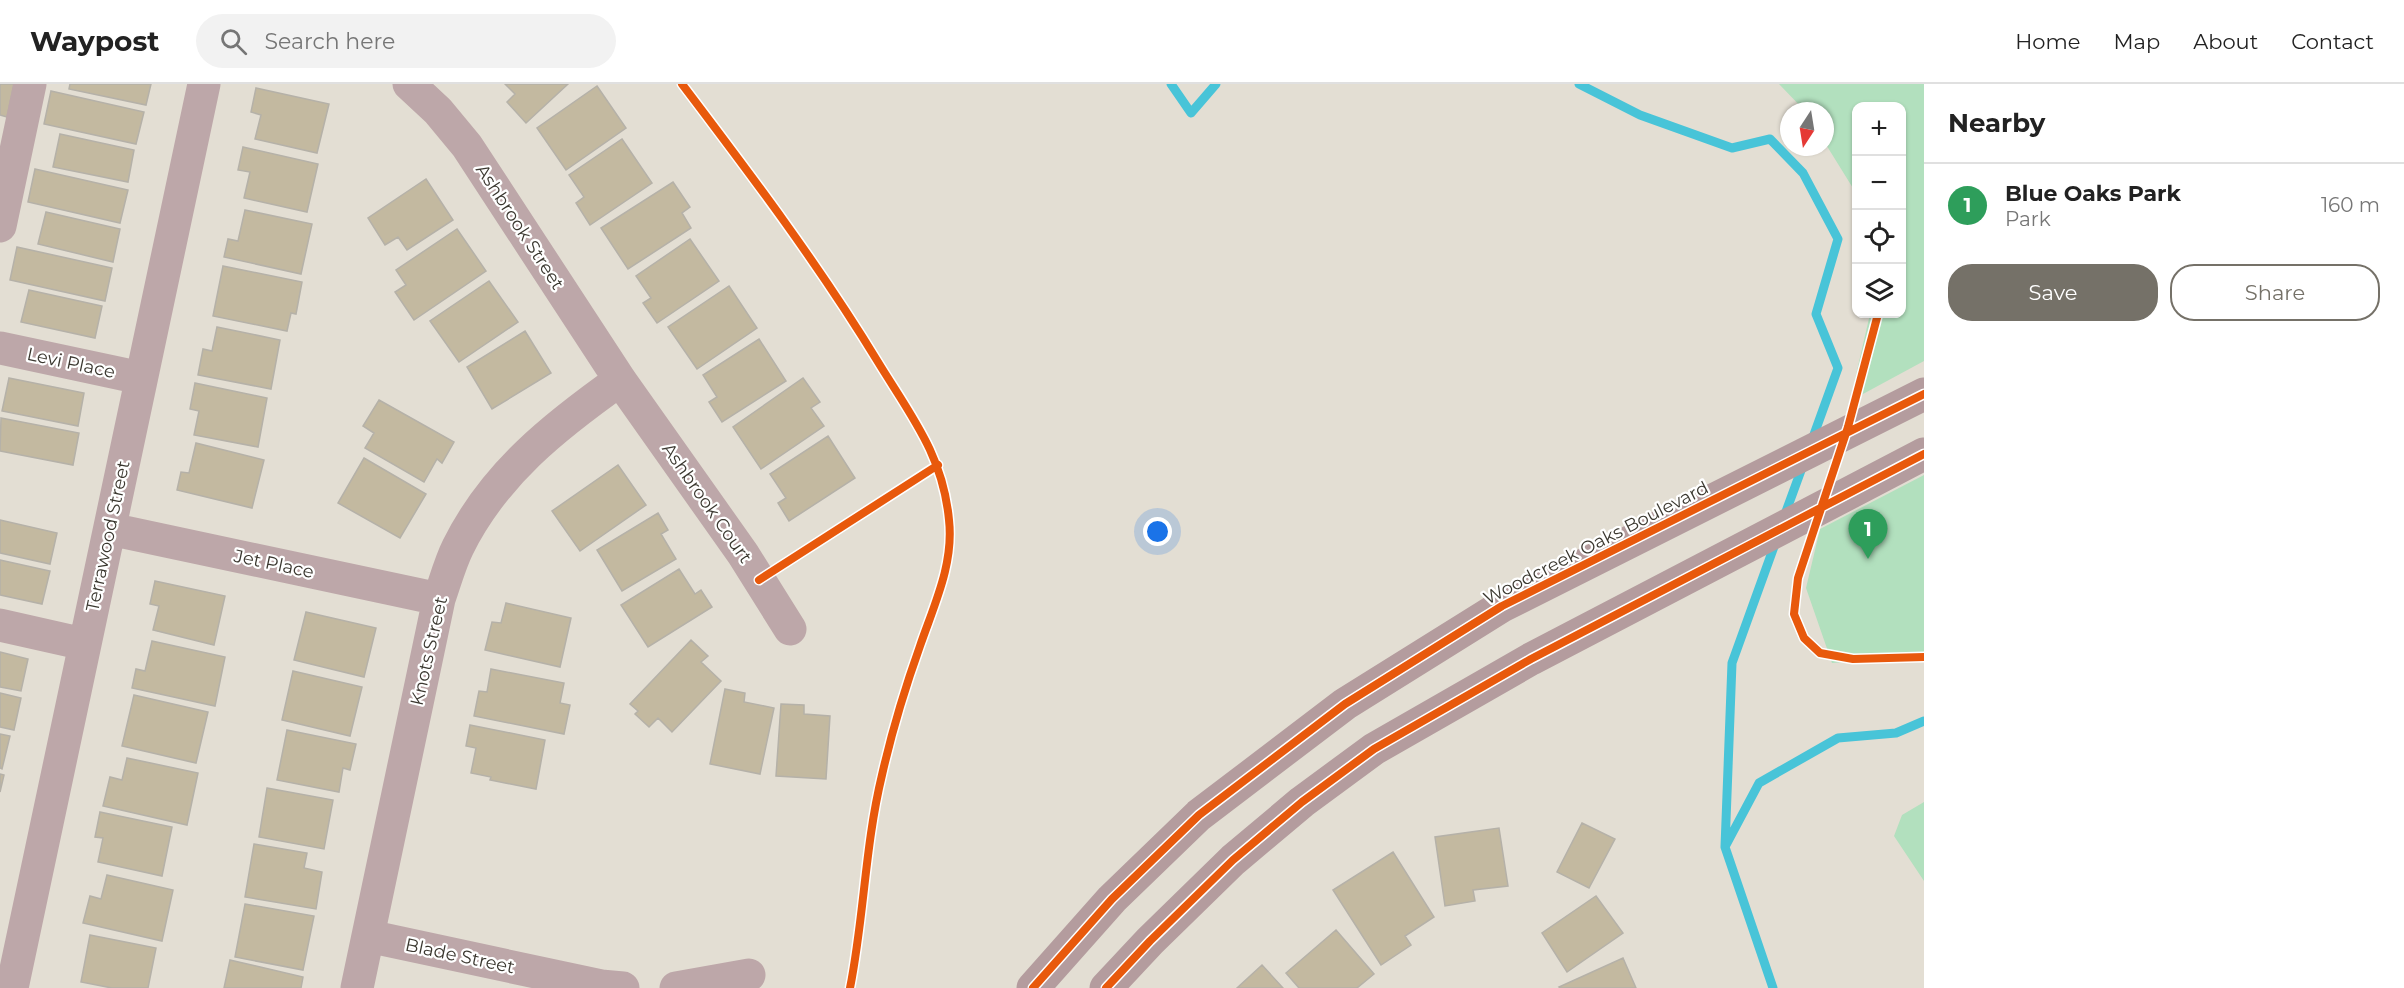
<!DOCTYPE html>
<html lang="en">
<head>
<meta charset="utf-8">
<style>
  body { margin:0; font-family:Montserrat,sans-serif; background:#f2f2f2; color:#222 }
  .controls { position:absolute; right:18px; top:18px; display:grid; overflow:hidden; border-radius:12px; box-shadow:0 2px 4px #0004 }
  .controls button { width:54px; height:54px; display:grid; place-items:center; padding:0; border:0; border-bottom:2px solid #e0e0e0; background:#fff; color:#222; font:30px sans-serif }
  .compass { position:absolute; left:1780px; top:18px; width:54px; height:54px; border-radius:50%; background:#fff; box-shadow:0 2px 4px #0004; rotate:192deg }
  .you { position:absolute; left:1158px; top:448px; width:21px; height:21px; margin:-15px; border:4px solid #fff; border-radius:50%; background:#1a73e8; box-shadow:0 0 0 9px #1a73e833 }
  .badge { display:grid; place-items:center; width:39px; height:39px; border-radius:50%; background:#757168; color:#fff; font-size:20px; font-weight:700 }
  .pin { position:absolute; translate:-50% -50px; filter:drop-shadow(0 2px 3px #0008) }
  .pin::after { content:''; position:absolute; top:32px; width:21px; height:18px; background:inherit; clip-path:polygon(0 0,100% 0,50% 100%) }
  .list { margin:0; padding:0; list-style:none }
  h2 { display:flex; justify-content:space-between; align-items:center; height:78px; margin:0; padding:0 24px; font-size:26px }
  h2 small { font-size:20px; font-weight:400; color:#767676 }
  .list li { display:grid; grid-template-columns:39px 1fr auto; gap:18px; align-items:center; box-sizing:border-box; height:84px; padding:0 24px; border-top:2px solid #e0e0e0 }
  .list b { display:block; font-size:22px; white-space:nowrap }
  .list p { margin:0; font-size:20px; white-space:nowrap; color:#767676 }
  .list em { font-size:20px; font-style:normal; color:#767676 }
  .actions { display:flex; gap:12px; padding:18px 24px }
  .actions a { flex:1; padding:14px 0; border:2px solid #757168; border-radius:24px; text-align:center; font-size:21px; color:#757168 }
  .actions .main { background:#757168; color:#fff }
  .icon { flex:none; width:33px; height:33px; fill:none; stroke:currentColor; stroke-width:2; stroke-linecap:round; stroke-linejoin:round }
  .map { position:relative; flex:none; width:1924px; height:904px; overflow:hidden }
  header { display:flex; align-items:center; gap:36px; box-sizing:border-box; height:84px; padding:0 30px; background:#fff; border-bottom:2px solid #e0e0e0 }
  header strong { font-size:28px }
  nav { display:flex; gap:33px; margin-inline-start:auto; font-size:21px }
  .search { width:420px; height:54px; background:#f2f2f2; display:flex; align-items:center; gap:15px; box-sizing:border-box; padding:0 21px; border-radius:33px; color:#767676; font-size:22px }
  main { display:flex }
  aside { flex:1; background:#fff }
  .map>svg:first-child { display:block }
</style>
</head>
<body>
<header>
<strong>Waypost</strong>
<div class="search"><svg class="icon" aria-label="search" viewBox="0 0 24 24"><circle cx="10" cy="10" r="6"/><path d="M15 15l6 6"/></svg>Search here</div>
<nav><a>Home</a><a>Map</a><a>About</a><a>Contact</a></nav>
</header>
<main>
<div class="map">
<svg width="1924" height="904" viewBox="0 0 1924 904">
  <rect width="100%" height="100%" fill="#e3ded3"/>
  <path fill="#b2e0be" d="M 1779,0 L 1924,0 L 1924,277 L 1850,317 L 1870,230 L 1902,230 L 1902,22 L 1856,22 L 1856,109 L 1825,59 L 1825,27 L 1805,27 Z
    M 1924,391 L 1924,572 L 1832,579 L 1806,504 L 1820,445 Z
    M 1924,718 L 1924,797 L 1894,752 L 1902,731 Z"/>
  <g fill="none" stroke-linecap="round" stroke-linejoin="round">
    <path stroke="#48c4d8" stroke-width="9" d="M 1171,0 L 1191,29 L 1216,0
      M 1579,0 L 1640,31 L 1732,64 L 1770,55 L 1803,89 L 1838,155 L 1816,230 L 1838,284 L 1812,356
      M 1784,433 L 1803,381
      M 1726,761 L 1759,699 L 1838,654 L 1896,649 L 1924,637
      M 1773,904 L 1725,763 L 1732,579 L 1776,457"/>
  </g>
  <path fill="#c3b9a0" stroke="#b5b1a8" stroke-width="1.5" d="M 0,0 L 14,0 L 7,33 L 0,31 Z
    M 70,0 L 151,0 L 146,21 L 69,5 Z
    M 505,0 L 568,0 L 526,39 L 507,18 L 515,10 Z
    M 597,2 L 626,44 L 566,86 L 537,44 Z
    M 256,4 L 329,20 L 317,69 L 255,55 L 261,31 L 251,28 Z
    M 51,7 L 144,28 L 136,60 L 44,40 Z
    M 60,50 L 134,66 L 128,98 L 53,83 Z
    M 622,55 L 652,99 L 590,141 L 576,119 L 584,113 L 569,91 Z
    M 243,63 L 318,80 L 307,128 L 244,114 L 250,88 L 238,86 Z
    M 35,85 L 128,106 L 120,139 L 28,118 Z
    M 426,95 L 453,136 L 407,166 L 398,153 L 385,161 L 368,134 Z
    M 673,98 L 690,123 L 682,129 L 691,144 L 628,185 L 601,144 Z
    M 245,126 L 312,140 L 301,190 L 224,173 L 228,155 L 238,157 Z
    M 46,128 L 120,145 L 113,178 L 38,160 Z
    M 457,145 L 486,187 L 414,236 L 395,208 L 406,201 L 396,186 Z
    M 690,155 L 719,197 L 657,239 L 643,219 L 651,214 L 636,192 Z
    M 17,163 L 112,184 L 105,217 L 10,196 Z
    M 223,182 L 302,198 L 296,230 L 291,229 L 287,247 L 213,232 Z
    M 489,197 L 518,238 L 459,278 L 430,237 Z
    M 729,202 L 757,244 L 697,285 L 668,243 Z
    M 29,206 L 102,222 L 95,254 L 21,238 Z
    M 217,243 L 280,256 L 271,305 L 198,291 L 203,265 L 212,267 Z
    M 525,247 L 551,289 L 492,325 L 467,283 Z
    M 759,255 L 786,297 L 722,338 L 709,318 L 717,313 L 703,291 Z
    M 9,294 L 84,309 L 78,342 L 2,327 Z
    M 803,294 L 820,318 L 811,324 L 824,342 L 761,385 L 733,343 Z
    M 195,299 L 267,314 L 258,363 L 194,351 L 199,327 L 190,325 Z
    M 379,316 L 454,358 L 442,379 L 437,375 L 424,398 L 365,364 L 374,349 L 363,342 Z
    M 1,334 L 79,349 L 73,381 L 0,367 Z
    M 828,352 L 855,394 L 789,437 L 778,419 L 786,414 L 770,390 Z
    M 196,359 L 264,376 L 252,424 L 177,406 L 181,388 L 189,389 Z
    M 364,374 L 426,410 L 400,454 L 338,419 Z
    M 618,381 L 646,421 L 580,467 L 552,427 Z
    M 658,429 L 668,446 L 661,450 L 676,475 L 622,507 L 597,466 Z
    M 0,436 L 57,449 L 50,480 L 0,469 Z
    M 0,476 L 50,487 L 42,520 L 0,511 Z
    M 679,485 L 695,510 L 701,506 L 712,523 L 648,563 L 621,521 Z
    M 155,497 L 225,512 L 214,561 L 153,546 L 159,522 L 150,520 Z
    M 506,519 L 571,534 L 560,583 L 485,566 L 492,538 L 501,539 Z
    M 306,528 L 376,544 L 364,593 L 294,576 Z
    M 691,556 L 708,572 L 701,578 L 721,597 L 672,648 L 658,634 L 649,643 L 635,630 L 638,627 L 630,620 Z
    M 152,557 L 225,573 L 215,622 L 132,604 L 136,585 L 145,587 Z
    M 0,568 L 28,575 L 21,607 L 0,603 Z
    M 491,585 L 564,599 L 560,619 L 570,621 L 564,650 L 474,632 L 479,607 L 487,608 Z
    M 293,587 L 362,603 L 350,652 L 282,636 Z
    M 725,605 L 745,609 L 744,618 L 774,624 L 760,690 L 710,680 Z
    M 0,609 L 21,614 L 14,646 L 0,643 Z
    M 134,611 L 208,628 L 196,679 L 122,662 Z
    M 781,620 L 804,621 L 804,630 L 830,632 L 826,695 L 776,692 Z
    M 470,641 L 545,656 L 536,705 L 490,696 L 491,693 L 471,689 L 476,664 L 466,662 Z
    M 287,646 L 356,660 L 350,686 L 343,684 L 339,708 L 277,696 Z
    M 0,650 L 10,652 L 2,685 L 0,684 Z
    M 127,674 L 198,689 L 187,741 L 103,722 L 110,693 L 122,696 Z
    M 0,690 L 4,691 L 0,708 Z
    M 267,704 L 333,716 L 324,765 L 259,753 Z
    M 100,728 L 172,743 L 162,792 L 98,778 L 103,754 L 95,753 Z
    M 1582,739 L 1615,755 L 1589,804 L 1557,788 Z
    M 1499,744 L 1508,802 L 1473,806 L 1475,817 L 1445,822 L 1435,753 Z
    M 254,760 L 307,769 L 304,784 L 322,788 L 316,825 L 245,813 Z
    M 1393,768 L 1434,833 L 1405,852 L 1411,861 L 1381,881 L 1333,806 Z
    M 107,791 L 173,806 L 162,857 L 83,839 L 90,812 L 101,815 Z
    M 1596,812 L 1623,849 L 1567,888 L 1542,849 Z
    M 245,820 L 314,832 L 303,886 L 235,873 Z
    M 1336,846 L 1374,890 L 1357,904 L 1299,904 L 1286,889 Z
    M 90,851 L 156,864 L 148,904 L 112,904 L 81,898 Z
    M 1623,874 L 1636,904 L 1560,904 L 1559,903 Z
    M 230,876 L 303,893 L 301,904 L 224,904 Z
    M 1262,881 L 1283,904 L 1237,904 Z"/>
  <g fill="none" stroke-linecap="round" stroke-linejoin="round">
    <path stroke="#bda7a9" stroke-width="33" d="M 409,0 L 438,27 L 467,62 L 620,296 L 743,470 L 790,545
      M 0,142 L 30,0
      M 0,264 L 141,294
      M 110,445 L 439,515
      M 0,541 L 84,560
      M 368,852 L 601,902 L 623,904
      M 12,904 L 204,0
      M 357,904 L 439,515 C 445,498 450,479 458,463 C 494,390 555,342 620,296
      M 676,904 L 749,891"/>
    <path stroke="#b49c9e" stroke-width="33" d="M 1033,904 L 1112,815 L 1199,731 L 1345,620 L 1502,522 L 1924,310
      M 1106,904 L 1150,857 L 1233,776 L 1302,718 L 1374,665 L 1531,575 L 1924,370"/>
    <g stroke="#fff" stroke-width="11">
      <path id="cycleway" d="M 682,0 C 751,91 819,181 878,278 C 911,332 943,371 949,436 C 954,480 934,521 920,562 C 905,604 892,647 882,691 C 865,761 864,834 850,904
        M 1878,230 L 1848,343 L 1798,494 L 1794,530 L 1804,554 L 1820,569 L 1853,575 L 1924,573
        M 759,496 L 938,381
        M 1033,904 L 1112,815 L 1199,731 L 1345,620 L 1502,522 L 1924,310
        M 1106,904 L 1150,857 L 1233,776 L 1302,718 L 1374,665 L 1531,575 L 1924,370"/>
    </g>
    <use href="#cycleway" stroke="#e8590c" stroke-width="8"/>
  </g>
  <g text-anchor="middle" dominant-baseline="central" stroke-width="4.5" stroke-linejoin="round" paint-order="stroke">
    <g font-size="18" fill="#3a372f" stroke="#fff">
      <text transform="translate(520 143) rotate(57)">Ashbrook Street</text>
      <text transform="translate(71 279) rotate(12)">Levi Place</text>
      <text transform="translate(707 419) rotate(55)">Ashbrook Court</text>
      <text transform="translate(108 452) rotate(-78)">Terrawood Street</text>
      <text transform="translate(1596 459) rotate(-27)">Woodcreek Oaks Boulevard</text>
      <text transform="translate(274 480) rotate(12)">Jet Place</text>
      <text transform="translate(429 567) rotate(-77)">Knots Street</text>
      <text transform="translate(460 872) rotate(12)">Blade Street</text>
    </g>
  </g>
</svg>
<div class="controls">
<button>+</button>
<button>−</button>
<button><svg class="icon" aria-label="locate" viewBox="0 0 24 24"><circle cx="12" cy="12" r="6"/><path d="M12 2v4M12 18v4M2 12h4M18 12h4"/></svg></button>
<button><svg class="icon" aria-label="layers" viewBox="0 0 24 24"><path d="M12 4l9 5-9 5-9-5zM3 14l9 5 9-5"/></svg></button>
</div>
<svg class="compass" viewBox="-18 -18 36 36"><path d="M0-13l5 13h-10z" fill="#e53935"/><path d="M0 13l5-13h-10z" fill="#767676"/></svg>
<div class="you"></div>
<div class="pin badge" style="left:1868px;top:475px;background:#2e9e5b">1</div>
</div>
<aside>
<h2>Nearby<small></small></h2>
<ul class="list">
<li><span class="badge" style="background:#2e9e5b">1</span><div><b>Blue Oaks Park</b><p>Park</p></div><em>160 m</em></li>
</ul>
<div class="actions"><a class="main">Save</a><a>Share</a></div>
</aside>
</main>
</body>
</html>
